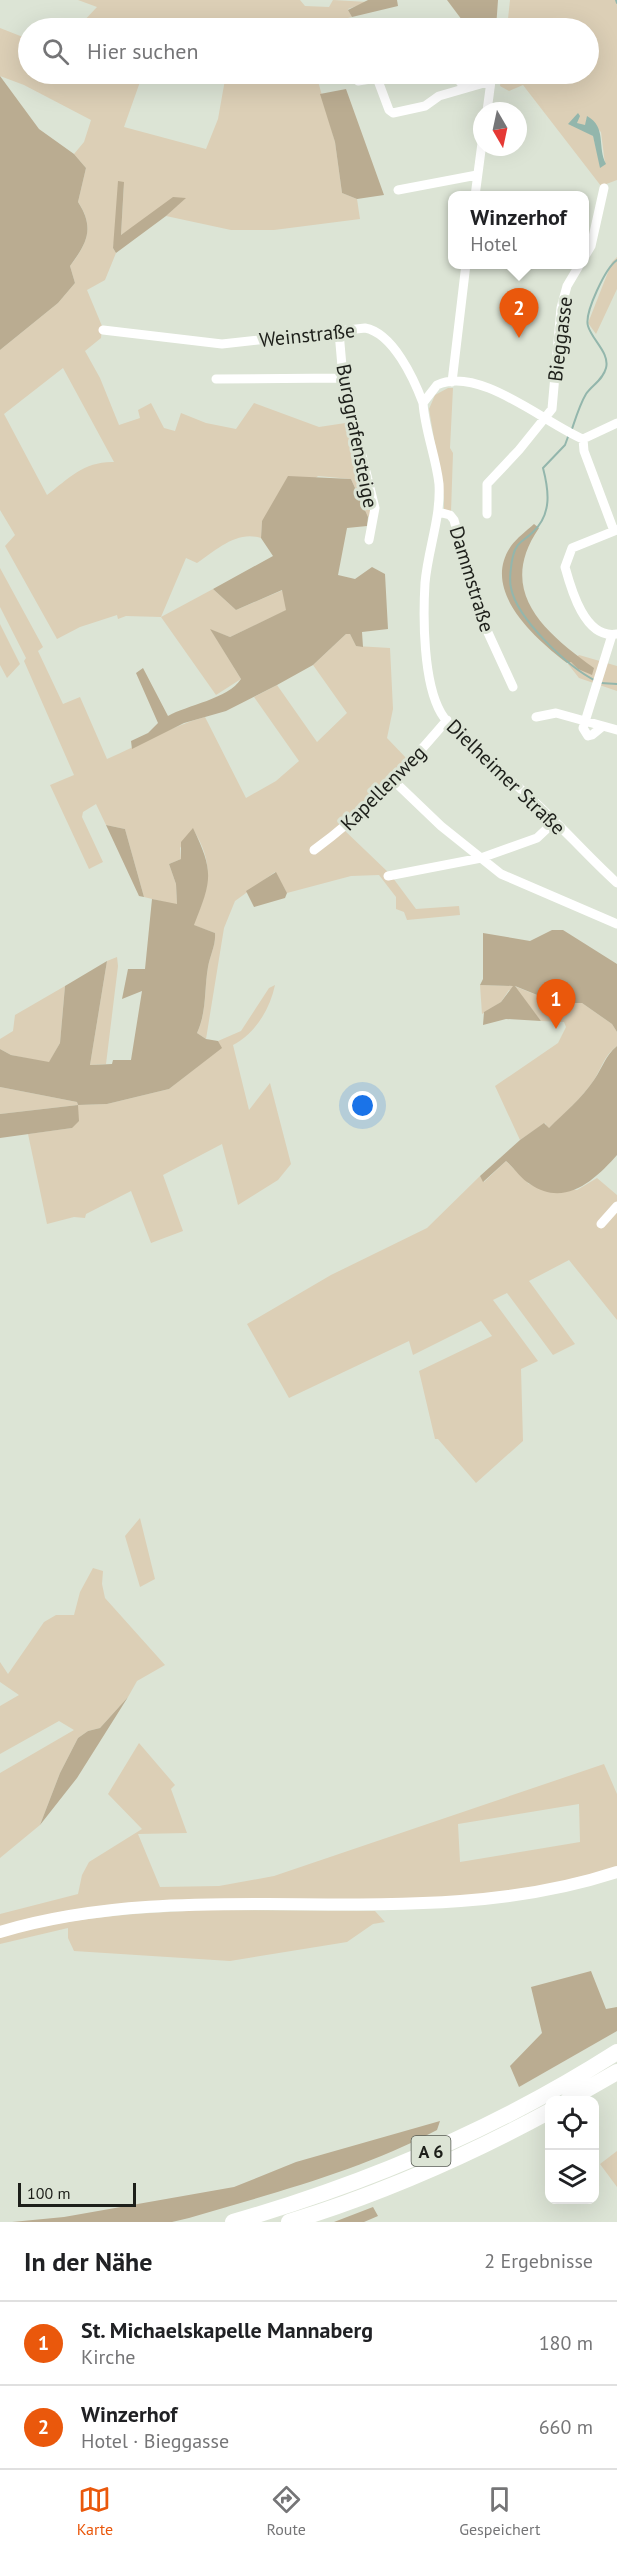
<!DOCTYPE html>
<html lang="de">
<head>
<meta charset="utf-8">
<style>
  body { margin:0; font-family:"PT Sans",sans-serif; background:#f2f2f2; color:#202124 }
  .controls { position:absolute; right:18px; bottom:18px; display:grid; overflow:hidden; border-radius:12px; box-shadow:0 6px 24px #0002 }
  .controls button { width:54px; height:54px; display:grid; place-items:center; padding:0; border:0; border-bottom:2px solid #e0e0e0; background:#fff; color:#202124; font:30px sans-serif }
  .compass { position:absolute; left:473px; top:102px; width:54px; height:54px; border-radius:50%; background:#fff; box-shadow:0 6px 24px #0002; rotate:171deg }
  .scale { position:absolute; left:18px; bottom:15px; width:118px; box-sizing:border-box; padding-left:6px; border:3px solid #1d1f1a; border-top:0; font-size:16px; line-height:21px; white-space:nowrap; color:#1d1f1a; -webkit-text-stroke:4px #dce4d5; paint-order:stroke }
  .you { position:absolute; left:363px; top:1106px; width:21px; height:21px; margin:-15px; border:4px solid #fff; border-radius:50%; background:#1a73e8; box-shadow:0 0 0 9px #1a73e833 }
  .badge { display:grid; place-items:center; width:39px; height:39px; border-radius:50%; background:#ea580c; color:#fff; font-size:20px; font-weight:700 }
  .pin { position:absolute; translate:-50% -50px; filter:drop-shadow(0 2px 3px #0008) }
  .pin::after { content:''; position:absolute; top:32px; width:21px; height:18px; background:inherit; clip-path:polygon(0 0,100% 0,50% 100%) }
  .popup { position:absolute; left:448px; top:191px; width:141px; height:78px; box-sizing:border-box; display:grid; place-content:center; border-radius:12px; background:#fff; filter:drop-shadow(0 2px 4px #0005); font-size:20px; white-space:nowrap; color:#757577 }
  .popup b { font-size:22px; color:#202124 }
  .popup::after { content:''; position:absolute; left:50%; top:100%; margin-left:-12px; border:12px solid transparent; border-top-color:#fff }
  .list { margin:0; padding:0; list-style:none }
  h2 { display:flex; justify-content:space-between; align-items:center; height:78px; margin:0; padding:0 24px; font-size:26px }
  h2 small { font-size:20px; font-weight:400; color:#757577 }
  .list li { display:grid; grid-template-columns:39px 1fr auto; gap:18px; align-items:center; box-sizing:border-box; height:84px; padding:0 24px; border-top:2px solid #e0e0e0 }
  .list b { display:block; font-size:22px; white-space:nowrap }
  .list p { margin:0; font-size:20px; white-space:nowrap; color:#757577 }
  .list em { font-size:20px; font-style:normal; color:#757577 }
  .icon { flex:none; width:33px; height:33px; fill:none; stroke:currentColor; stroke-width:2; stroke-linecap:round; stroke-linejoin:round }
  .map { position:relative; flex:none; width:617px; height:2222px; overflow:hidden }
  .search { position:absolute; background:#fff; box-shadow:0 6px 24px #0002; left:18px; right:18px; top:18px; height:66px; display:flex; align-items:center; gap:15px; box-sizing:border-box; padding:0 21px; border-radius:33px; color:#757577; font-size:22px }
  .sheet { height:246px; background:#fff }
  nav { display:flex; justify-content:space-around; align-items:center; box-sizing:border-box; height:84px; border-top:2px solid #e0e0e0; background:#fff; font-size:16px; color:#757577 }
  nav a { display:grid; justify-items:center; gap:3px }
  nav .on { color:#ea580c }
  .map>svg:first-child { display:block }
</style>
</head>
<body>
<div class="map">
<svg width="617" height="2222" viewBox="0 0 617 2222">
  <rect width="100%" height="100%" fill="#dce4d5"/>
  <path fill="#dccfb6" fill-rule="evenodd" d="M 78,0 L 300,0 L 305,6 L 329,7 L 333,0 L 368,2 L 348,9 L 352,17 L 306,28 L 95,28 L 81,24 L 97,7 Z
    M 510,0 L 617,0 L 617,180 L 601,186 L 523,85 L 509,91 L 500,86 L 502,74 L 588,74 L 588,28 L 507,28 ZM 578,113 L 577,123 L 583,127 L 588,122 L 585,118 L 601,132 L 605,164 L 597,152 L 593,136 L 576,126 Z
    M 0,28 L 28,39 L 28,74 L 125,74 L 141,79 L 124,127 L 206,149 L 218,119 L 226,74 L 316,74 L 335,142 L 342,193 L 357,199 L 360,219 L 274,230 L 231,230 L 166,216 L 185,198 L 177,198 L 121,235 L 124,183 L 113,248 L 116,253 L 105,280 L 87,290 L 102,326 L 101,338 L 85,351 L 100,378 L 119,425 L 140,418 L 138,410 L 151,403 L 164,428 L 175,431 L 181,413 L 206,423 L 236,429 L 254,403 L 319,427 L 352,422 L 372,515 L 368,517 L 351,479 L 318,476 L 262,521 L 261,538 C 237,530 216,550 197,563 L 186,558 L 161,617 L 213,589 L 236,610 L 283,590 L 287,610 L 230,637 L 211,630 L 241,679 L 216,695 L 161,617 L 126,616 L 118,619 L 117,615 L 80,627 L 57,639 L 5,546 L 15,535 L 0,510 L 0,350 L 58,303 L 75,283 L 70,266 C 87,244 95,227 78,202 L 86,168 L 74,154 L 84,142 L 91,120 L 24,85 L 0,76 ZM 63,368 L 114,462 C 85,461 69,478 47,495 L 4,414 Z
    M 617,257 L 617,289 L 596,334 L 588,323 L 612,262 Z
    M 448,388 L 453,388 L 450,448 L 453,453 L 451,512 L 444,509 L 444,497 L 429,409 L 435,395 Z
    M 0,568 L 43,647 L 38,651 L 63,704 L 80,697 L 107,759 C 140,745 171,726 205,717 L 246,798 L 276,781 L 299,761 L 254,697 L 277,685 L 317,742 L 347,713 L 313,665 L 346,634 L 350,634 L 356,646 L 390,648 L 393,709 L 387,738 L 408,760 L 341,827 L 390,874 L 416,909 L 459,906 L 460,915 L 407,920 L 404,912 L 396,909 L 396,897 L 379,875 L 351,876 L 287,893 L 275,872 L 235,901 L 224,928 L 206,1039 L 197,1033 C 207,1012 204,990 208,967 C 210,955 216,945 215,933 L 193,925 C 210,887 215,865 193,829 L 180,848 L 181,859 L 169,864 L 176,884 L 177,905 L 144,897 L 125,829 L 106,825 L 96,804 L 83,812 L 82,817 L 103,862 L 89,869 L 50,785 L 74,775 L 24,661 L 26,658 L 0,607 Z
    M 0,624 L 20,664 L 7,678 L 0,665 Z
    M 579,655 L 617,666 L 617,691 L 579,678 L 568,664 Z
    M 117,957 L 118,966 L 106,1064 L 90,1065 L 107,961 Z
    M 275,985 C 270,1009 255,1034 233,1045 L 249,1110 L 270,1083 L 291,1164 L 278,1180 L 238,1205 L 222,1144 L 163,1175 L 183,1231 L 151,1243 L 131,1191 L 86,1214 L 85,1218 L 74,1217 L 47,1224 L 28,1134 L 72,1128 L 78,1105 L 0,1114 L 0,1087 L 77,1102 L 78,1105 L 107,1104 L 169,1089 L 221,1048 L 218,1041 L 241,1031 L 269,988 Z
    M 480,985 L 514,986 L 557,1003 L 582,1003 L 612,1024 L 617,1032 L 617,1046 C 603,1057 603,1066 594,1080 C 581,1099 564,1114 548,1129 L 545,1123 L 520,1140 L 495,1086 L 558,1043 L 566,1027 L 564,1022 L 541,1021 L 522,997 L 509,990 L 501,1002 L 482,1014 Z
    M 65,986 L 60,1043 L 49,1063 L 11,1055 L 0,1049 L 0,1039 L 13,1031 L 15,1015 Z
    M 506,1161 L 529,1184 L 577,1190 L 597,1178 L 617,1195 L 617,1320 L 569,1260 L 529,1281 L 575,1344 L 553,1355 L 507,1293 L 493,1300 L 538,1361 L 521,1369 L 523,1441 L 476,1483 L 438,1439 L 435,1439 L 419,1371 L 492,1336 L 481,1321 L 413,1355 L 409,1341 L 289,1398 L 247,1324 L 331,1275 L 427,1228 L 480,1176 L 484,1182 Z
    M 140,1518 L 155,1579 L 140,1587 L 125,1536 Z
    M 93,1568 L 103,1571 L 102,1584 L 105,1598 L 165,1665 L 137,1681 L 128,1697 L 100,1728 L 88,1731 L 78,1738 L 60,1773 L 40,1825 L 0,1858 L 0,1773 L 74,1730 L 59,1721 L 0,1754 L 0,1706 L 19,1695 L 0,1682 L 0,1662 L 8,1674 L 44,1622 L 56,1615 L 74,1615 L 80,1592 Z
    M 139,1743 L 175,1785 L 171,1789 L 187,1833 L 138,1834 L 160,1887 L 219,1886 L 274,1876 L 604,1764 L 617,1794 L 617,1869 L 575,1881 L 453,1900 L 231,1901 L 0,1928 L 0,1914 L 78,1894 L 82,1875 L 89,1862 L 142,1829 L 108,1794 ZM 579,1804 L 580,1842 L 460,1862 L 458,1824 Z
    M 208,1910 L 375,1911 L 385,1922 L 373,1924 L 347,1942 L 230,1961 L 74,1951 L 68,1938 L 68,1928 L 0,1944 L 0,1937 C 68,1917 138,1913 208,1910 Z
    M 617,2151 L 617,2187 L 600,2164 Z"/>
  <path fill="#baac91" d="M 368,0 L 397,0 L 398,6 L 352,17 L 348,10 Z
    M 447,0 L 498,0 L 496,28 L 468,28 Z
    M 0,76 L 39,129 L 74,154 L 86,168 L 78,202 C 95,228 87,243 70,266 L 75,283 L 58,303 L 0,350 Z
    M 346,89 L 384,195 L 357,199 L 342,193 L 335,142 L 320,94 Z
    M 118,181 L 124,182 L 121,235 L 173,197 L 186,198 L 166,216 L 116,253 L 113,248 Z
    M 288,476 L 351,479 L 368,517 L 367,526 L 347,528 L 338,575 L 355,579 L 372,567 L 385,574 L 388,629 L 362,632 L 363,647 L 356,646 L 350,634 L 346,634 L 313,665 L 277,685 L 226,711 L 184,723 L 132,749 L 131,741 L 148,733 L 158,723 L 136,673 L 143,668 L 168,716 C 187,705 228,699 241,679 L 210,629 L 230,637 L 286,610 L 282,590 L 236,610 L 213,589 L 273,556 L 261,538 L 262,521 Z
    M 534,524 L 539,528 C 495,592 546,633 594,668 L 592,675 L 578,669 L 571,662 L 567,663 C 536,639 480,591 511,546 C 517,538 526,531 534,524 Z
    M 106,825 L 125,829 L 144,897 L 139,896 Z
    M 193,828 C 214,872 212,880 194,925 L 215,933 C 216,945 210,955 208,967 C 204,990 207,1011 197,1033 L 206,1039 L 218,1041 L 222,1048 L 169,1089 L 107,1104 L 78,1105 L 79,1121 L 72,1128 L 0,1138 L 0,1114 L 78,1105 L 77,1102 L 0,1087 L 0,1049 L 11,1055 L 49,1062 L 60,1043 L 65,986 L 107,961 L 90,1065 L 112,1064 L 113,1060 L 131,1060 L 142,991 L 122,999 L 128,969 L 145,969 L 152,899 L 177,904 L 176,884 L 169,864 L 181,859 L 181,842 Z
    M 276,872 L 287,893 L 285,898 L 254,907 L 246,891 Z
    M 552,930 L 563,930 L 617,964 L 617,1032 L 612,1024 L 582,1003 L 557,1003 L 515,986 L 541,1021 L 506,1019 L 483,1025 L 484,1012 L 501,1002 L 513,986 L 480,985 L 483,979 L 483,933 L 530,941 Z
    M 617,1046 L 617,1155 C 595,1180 565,1208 530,1184 C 521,1179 514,1168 506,1161 L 483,1182 L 480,1176 L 520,1140 L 544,1123 L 549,1128 C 564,1113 582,1098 594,1080 C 603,1067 605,1056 617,1046 Z
    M 128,1697 L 77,1778 L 40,1825 L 60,1773 L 78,1738 L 88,1731 L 100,1728 Z
    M 591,1971 L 606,2009 L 617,2007 L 617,2031 L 519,2087 L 510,2066 L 542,2033 L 531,1987 Z
    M 440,2121 L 437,2130 C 360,2171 273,2193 189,2218 L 172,2222 L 12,2222 L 64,2217 L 234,2187 L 296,2162 Z
    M 373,2207 L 378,2216 L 364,2222 L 334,2222 Z"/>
  <path fill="#93b6ac" d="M 578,113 L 580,116 L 577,123 L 585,125 L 587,116 C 607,127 597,147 606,164 L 600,168 L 593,136 L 568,124 Z"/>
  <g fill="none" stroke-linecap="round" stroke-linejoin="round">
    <path stroke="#93b6ac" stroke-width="2" d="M 616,0 L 617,3
      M 572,429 C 576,417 580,404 586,394 C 592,385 603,380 606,368 C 610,353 592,340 588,326 C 584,313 606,267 617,260
      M 569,434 L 565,445 L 543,468 C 549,491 552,514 533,532 C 524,541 516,542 513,556 C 511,564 509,580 511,588 C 517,619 568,667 596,681
      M 601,683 L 617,684"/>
    <path stroke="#fff" stroke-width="9" d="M 357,74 L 358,81 L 377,78 L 389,110 L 393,113 L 425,106 L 439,96 L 491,81 L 487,111
      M 454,74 L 465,88
      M 398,190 L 477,175
      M 475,196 L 482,143
      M 585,256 L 591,246 L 604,188
      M 103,330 L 222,344 L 365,328 C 393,333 414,379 423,403 L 437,385 C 479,365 546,424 583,439 L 617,423
      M 339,332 L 343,378 L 375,508 L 369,540
      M 216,379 L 343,378
      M 452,382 L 466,264
      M 423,403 C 425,431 436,457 439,484 C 441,518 428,549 425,583 C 423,617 423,682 441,713 C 456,739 503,772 526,794 C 558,822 586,855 617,883
      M 583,439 L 584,451 L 614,531
      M 438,512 L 450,515 L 454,520 L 479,613 L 513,687
      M 487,514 L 487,484 L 519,450 L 552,409 L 561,308 L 567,286 L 580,264
      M 617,530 L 572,548 L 565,567 C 571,589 585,640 617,634
      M 536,717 L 556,713 L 617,730
      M 603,726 L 592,735 L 588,736 L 583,728 L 612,635
      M 394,781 L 441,826 L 501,874 L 617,924
      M 314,850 C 365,813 406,768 447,720
      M 388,876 L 481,858 L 537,838 L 554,822
      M 601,1224 L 617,1206"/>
    <path stroke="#fff" stroke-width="12" d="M 0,1932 C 201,1872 416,1938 617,1872"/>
    <path stroke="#fff" stroke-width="16" d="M 568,2100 L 617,2072
      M 233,2222 C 368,2183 498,2128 617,2052
      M 289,2222 C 380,2194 467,2156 550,2111"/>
  </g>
  <g text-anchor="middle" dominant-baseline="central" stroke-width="6" stroke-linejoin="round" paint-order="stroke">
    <rect fill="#dce4d5" stroke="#565a52" stroke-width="1.5" x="411.5" y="2136" width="39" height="30" rx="4.5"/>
    <g font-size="18" font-weight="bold" fill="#1d1f1a">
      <text x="431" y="2151">A 6</text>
    </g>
    <g font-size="20" fill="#1d1f1a" stroke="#dce4d5">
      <text transform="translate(307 335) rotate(-6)">Weinstraße</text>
      <text transform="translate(560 339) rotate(-83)">Bieggasse</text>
      <text transform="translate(357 436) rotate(79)">Burggrafensteige</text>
      <text transform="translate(472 579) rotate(73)">Dammstraße</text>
      <text transform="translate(506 777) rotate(44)">Dielheimer Straße</text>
      <text transform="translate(383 788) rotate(-45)">Kapellenweg</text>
    </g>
  </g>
</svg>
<div class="controls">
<button><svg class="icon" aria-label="locate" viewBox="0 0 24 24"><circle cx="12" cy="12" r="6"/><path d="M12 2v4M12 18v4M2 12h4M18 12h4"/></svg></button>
<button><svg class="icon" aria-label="layers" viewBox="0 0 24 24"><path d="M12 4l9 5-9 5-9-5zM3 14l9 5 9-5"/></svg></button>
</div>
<svg class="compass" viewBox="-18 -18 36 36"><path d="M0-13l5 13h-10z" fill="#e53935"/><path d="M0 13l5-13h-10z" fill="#757577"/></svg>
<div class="scale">100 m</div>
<div class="you"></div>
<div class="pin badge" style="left:556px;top:1029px">1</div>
<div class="pin badge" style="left:519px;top:338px">2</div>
<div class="popup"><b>Winzerhof</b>Hotel</div>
<div class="search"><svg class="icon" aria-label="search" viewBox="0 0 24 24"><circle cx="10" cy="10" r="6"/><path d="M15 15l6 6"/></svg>Hier suchen</div>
</div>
<section class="sheet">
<h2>In der Nähe<small>2 Ergebnisse</small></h2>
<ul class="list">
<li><span class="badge">1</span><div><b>St. Michaelskapelle Mannaberg</b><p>Kirche</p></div><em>180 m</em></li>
<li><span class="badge">2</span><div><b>Winzerhof</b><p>Hotel · Bieggasse</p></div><em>660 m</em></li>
</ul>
</section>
<nav>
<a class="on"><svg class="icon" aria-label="map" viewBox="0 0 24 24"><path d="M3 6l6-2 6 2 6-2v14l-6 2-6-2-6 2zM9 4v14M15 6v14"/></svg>Karte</a>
<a><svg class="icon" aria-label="directions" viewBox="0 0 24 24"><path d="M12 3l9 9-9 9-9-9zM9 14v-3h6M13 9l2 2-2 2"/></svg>Route</a>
<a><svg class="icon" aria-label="saved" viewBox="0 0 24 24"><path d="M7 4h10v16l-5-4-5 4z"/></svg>Gespeichert</a>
</nav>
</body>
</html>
